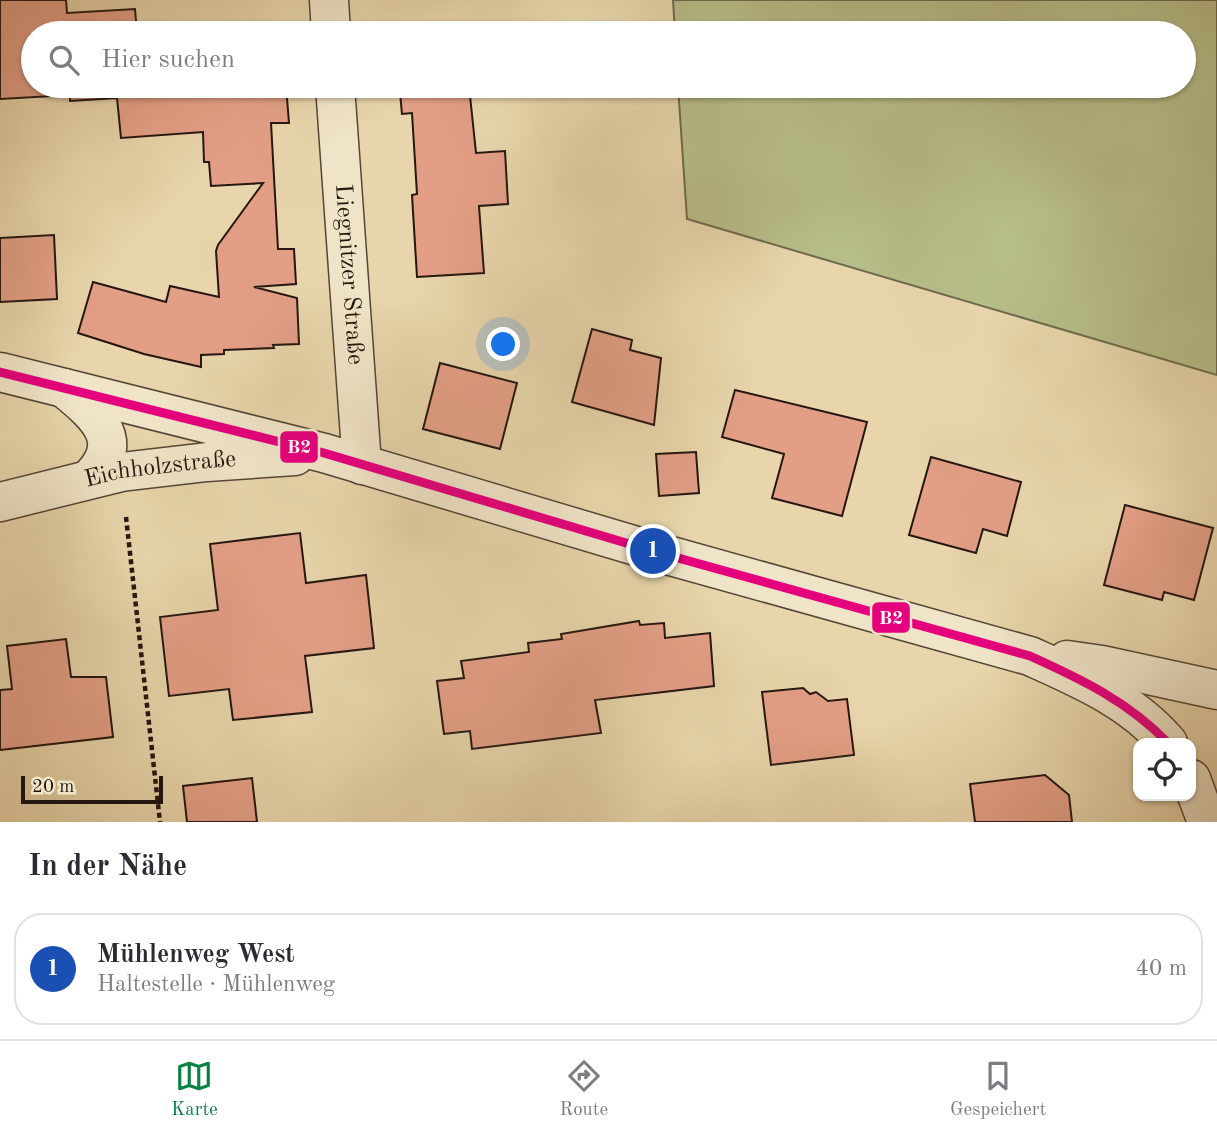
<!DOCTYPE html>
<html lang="de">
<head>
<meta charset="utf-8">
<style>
  body { margin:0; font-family:"Old Standard TT",serif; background:#f2f2f3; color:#2b2b33 }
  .controls { position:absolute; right:21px; bottom:21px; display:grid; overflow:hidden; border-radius:14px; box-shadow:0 2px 5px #0004 }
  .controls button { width:63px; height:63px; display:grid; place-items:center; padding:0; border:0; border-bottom:2px solid #e1e1e2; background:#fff; color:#2b2b33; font:35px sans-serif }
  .scale { position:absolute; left:21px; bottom:18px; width:142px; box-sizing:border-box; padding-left:7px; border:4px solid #25170f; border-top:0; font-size:19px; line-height:24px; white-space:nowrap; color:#25170f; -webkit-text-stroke:5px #f0e4c8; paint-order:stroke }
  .you { position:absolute; left:504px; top:345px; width:24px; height:24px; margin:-18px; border:5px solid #fff; border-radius:50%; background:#1a73e8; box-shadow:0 0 0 10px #1a73e833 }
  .badge { display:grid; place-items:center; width:46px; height:46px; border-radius:50%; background:#0b8043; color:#fff; font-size:23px; font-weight:700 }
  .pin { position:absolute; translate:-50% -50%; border:4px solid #fff; box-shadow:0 2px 7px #0006 }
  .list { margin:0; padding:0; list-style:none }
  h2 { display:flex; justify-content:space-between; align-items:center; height:91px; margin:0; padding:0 28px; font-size:30px }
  h2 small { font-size:23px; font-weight:400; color:#7c7c81 }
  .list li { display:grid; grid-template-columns:46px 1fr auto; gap:21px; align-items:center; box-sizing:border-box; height:112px; margin:0 14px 14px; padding:0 14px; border:2px solid #e1e1e2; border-radius:28px }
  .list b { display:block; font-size:26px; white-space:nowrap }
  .list p { margin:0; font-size:23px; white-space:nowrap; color:#7c7c81 }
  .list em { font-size:23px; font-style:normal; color:#7c7c81 }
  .icon { flex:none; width:38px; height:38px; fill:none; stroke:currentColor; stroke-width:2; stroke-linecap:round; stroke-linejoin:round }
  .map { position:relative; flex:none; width:1217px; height:822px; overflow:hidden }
  .search { position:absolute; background:#fff; box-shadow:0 2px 5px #0004; left:21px; right:21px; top:21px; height:77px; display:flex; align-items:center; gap:18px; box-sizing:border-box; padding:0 24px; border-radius:38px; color:#7c7c81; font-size:26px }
  .sheet { height:217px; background:#fff }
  nav { display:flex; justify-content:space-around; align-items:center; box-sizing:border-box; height:98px; border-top:2px solid #e1e1e2; background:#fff; font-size:19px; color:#7c7c81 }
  nav a { display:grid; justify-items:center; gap:4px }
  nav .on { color:#0b8043 }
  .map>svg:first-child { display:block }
</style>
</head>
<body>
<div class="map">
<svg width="1217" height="822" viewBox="0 0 1217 822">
  <rect width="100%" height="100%" fill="#e8d5ab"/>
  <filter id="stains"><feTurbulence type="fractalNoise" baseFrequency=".00286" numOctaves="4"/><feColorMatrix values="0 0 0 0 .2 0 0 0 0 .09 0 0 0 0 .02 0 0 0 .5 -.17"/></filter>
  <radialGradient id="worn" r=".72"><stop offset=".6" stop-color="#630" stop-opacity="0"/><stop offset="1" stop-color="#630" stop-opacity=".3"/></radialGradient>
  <path fill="#b7bd88" stroke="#6e6a4c" stroke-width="2" d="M 673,0 L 1217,0 L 1217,375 L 687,219 L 678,86 L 1184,86 L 1184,33 L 675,33 Z"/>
  <path fill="#e39f86" stroke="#25170f" stroke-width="2" d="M 0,0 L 66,0 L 67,13 L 135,9 L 137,33 L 33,33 L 33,86 L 286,86 L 289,123 L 271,123 L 278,249 L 294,249 L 296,284 L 254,287 L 297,298 L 299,344 L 273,345 L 274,348 L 224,350 L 224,354 L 201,355 L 201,367 L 144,354 L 78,333 L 93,282 L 166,302 L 170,286 L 219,297 L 216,251 L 218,245 L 263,183 L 211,186 L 209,162 L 204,162 L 203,132 L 121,138 L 117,98 L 70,101 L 70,95 L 0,99 Z
    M 395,86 L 469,86 L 476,153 L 505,151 L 508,204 L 479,206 L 484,273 L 417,277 L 412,195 L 417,194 L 412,113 L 402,114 L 400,93 L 395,93 Z
    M 54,235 L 57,299 L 0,302 L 0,238 Z
    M 592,329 L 632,340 L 630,350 L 661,358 L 654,425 L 572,402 Z
    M 440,363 L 517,383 L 500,449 L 423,429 Z
    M 735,390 L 867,422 L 842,516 L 772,498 L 784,454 L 722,437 Z
    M 696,452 L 699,493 L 659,496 L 656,454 Z
    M 931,457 L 1021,482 L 1007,536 L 983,529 L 976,553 L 909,535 Z
    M 1125,505 L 1213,528 L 1194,600 L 1164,592 L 1162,600 L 1104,585 Z
    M 300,533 L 306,583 L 366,575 L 374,648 L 305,656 L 312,712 L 233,720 L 229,689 L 169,696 L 160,617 L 218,610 L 210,544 Z
    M 639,621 L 640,625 L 664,623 L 665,638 L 710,633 L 714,686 L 595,700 L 601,733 L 472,749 L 470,731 L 444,734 L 437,681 L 464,678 L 461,661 L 529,652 L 528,643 L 562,639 L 561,634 Z
    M 66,639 L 71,677 L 106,677 L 113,737 L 0,750 L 0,690 L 12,689 L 7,646 Z
    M 803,688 L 810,694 L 816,692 L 828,701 L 847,699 L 854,755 L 771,765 L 762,692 Z
    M 1045,775 L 1069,795 L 1072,822 L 975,822 L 970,784 Z
    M 252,778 L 257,822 L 187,822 L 183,786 Z"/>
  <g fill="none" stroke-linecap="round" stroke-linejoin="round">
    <g stroke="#564636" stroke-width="41">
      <g id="minor">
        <path d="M 329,0 L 331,33"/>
        <path id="s1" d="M 335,86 L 362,465"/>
        <path d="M 0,372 L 324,453 L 653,551 L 1030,656 C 1081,679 1131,700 1168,743"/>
        <path d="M 64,388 C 97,415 128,441 89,479"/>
        <path id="s2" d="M 0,502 L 121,472 L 207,462 L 295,456"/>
        <path d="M 1067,660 L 1102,665 L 1217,690"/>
        <path d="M 1191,779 L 1207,822"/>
      </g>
    </g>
    <path stroke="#25170f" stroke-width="4.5" stroke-dasharray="5 3.5" stroke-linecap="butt" d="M 126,517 L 160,822"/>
    <use href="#minor" stroke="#f0e4c8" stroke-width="38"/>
    <g stroke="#f0e4c8" stroke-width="14">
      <path id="bus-1" d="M 0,372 L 324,453 L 653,551 L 1030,656 C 1081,679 1129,702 1168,743"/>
    </g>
    <use href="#bus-1" stroke="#e5007d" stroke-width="9"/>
  </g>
  <g text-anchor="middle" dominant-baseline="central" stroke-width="7" stroke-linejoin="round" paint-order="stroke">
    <g font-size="24" fill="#25170f" stroke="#f0e4c8">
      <text stroke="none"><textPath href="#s1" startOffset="189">Liegnitzer Straße</textPath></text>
      <text stroke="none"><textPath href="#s2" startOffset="164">Eichholzstraße</textPath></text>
    </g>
  </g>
  <g stroke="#f0e4c8" stroke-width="2.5">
    <rect x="279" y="430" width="40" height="34" rx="7" fill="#e5007d"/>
    <rect x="871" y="601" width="40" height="33" rx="7" fill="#e5007d"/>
  </g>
  <g font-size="19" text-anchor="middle" font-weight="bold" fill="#fff">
    <text x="299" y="453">B2</text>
    <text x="891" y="624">B2</text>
  </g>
  <rect width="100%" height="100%" filter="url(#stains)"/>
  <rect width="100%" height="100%" fill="url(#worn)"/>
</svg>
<div class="controls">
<button><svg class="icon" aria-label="locate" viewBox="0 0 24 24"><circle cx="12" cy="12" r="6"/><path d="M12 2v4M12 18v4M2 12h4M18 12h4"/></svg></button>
</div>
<div class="scale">20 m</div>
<div class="you"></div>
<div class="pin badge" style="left:653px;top:551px;background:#1a4fb4">1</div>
<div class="search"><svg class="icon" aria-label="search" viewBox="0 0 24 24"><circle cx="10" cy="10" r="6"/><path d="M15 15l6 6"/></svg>Hier suchen</div>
</div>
<section class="sheet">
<h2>In der Nähe<small></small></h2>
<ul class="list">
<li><span class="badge" style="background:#1a4fb4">1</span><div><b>Mühlenweg West</b><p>Haltestelle · Mühlenweg</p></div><em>40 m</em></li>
</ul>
</section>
<nav>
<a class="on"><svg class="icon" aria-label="map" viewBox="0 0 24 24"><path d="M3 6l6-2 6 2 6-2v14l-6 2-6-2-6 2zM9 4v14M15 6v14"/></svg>Karte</a>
<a><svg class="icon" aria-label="directions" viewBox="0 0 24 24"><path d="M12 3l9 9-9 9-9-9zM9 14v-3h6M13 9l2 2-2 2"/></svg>Route</a>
<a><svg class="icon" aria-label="saved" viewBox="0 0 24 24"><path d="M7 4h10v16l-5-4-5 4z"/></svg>Gespeichert</a>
</nav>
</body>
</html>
